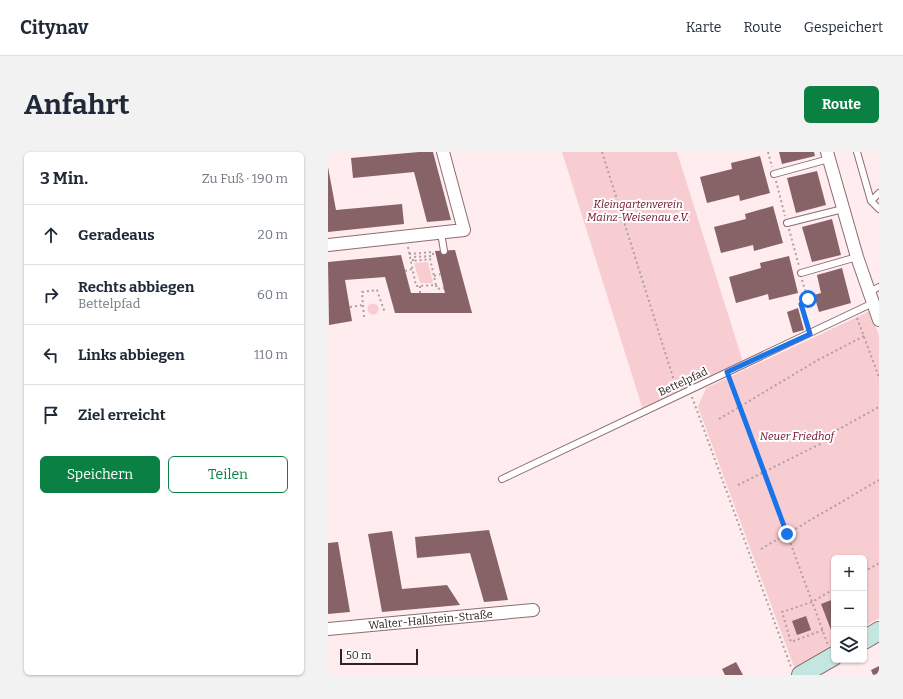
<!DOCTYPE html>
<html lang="de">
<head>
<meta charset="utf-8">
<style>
  body { margin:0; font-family:Bitter,serif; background:#f2f2f3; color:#1f2937 }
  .controls { position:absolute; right:12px; bottom:12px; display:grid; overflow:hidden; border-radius:6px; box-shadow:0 1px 3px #0004 }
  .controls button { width:36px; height:36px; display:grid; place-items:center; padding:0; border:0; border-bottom:1px solid #e0e1e3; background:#fff; color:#1f2937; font:20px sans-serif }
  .scale { position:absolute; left:12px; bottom:10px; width:78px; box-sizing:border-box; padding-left:4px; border:2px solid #302123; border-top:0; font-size:11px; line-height:14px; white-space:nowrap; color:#302123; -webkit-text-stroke:3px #fff; paint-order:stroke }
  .stop { position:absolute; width:12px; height:12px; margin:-9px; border:3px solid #1a73e8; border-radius:50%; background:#fff }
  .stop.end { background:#1a73e8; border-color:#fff; box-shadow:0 1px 4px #0008 }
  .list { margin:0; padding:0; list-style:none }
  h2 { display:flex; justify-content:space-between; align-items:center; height:52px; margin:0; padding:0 16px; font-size:17px }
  h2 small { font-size:13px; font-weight:400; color:#747a83 }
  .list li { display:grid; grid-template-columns:26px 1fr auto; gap:12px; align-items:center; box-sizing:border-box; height:60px; padding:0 16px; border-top:1px solid #e0e1e3 }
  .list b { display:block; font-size:15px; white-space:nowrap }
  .list p { margin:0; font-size:13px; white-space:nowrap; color:#747a83 }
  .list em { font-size:13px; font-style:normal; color:#747a83 }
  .actions { display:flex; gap:8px; padding:12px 16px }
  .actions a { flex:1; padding:9px 0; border:1px solid #0b8043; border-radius:6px; text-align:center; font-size:14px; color:#0b8043 }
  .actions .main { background:#0b8043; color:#fff }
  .icon { flex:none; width:22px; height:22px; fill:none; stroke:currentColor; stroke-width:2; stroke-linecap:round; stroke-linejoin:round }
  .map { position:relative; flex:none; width:551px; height:523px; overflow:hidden; border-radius:6px }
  header { display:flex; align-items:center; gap:24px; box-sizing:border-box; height:56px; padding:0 20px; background:#fff; border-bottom:1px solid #e0e1e3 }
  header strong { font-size:19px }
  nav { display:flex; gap:22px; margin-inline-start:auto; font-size:14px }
  .intro { display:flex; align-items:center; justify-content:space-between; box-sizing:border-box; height:96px; padding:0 24px }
  h1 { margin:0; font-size:28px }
  .button { padding:10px 18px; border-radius:6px; background:#0b8043; color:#fff; font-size:14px; font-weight:700 }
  main { display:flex; gap:24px; padding:0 24px }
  aside { flex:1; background:#fff; border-radius:6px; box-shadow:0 1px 3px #0004 }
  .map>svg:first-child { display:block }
</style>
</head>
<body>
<header>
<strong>Citynav</strong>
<nav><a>Karte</a><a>Route</a><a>Gespeichert</a></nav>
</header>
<div class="intro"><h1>Anfahrt</h1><a class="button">Route</a></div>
<main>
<aside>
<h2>3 Min.<small>Zu Fuß · 190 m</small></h2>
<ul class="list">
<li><svg class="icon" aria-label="ahead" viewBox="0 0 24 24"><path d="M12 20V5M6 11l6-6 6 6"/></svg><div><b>Geradeaus</b></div><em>20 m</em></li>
<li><svg class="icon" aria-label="right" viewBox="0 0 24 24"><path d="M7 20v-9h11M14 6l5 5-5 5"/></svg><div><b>Rechts abbiegen</b><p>Bettelpfad</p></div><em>60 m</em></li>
<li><svg class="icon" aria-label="left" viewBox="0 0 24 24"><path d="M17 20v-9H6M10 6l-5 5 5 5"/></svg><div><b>Links abbiegen</b></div><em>110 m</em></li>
<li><svg class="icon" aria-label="arrive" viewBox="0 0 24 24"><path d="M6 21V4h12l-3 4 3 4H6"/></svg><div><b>Ziel erreicht</b></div></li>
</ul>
<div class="actions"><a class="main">Speichern</a><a>Teilen</a></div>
</aside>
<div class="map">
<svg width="551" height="523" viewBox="0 0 551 523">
  <rect width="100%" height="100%" fill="#feecee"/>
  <path fill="#f8cdd2" d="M 234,0 L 349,0 L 415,210 L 315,258 Z
    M 100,110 L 105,131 L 92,131 L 86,111 Z
    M39.5 157a5.5 5.5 0 1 1 11 0a5.5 5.5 0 1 1-11 0Z
    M 542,159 L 551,184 L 551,466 L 536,475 L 536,406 L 506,406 L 506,492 L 466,515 L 370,255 L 378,236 Z"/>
  <path fill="#876367" d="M 91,0 L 105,0 L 123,68 L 99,70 L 86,20 L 25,26 L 23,6 Z
    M 451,0 L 486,0 L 487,4 L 454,12 Z
    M 432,4 L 442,41 L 412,49 L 411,43 L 379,51 L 372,25 L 404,17 L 403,11 Z
    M 0,15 L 8,58 L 74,52 L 76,72 L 0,80 Z
    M 489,19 L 498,53 L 468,61 L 459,26 Z
    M 445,54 L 455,91 L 426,99 L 425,93 L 393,101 L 386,75 L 418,67 L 417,62 Z
    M 504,67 L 513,103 L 484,110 L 474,75 Z
    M 127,98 L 144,161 L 67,161 L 57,125 L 17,128 L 24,169 L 1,173 L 0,110 L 73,103 L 83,141 L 117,141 L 107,99 Z
    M 461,104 L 470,141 L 441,148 L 440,142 L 408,151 L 401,125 L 433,116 L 432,111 Z
    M 514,116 L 523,151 L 491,160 L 486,143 L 493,141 L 489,123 Z
    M 470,156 L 476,178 L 465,181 L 459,160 Z
    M 161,378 L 180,448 L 156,450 L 142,401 L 89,406 L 87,385 Z
    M 64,379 L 74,437 L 119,433 L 132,453 L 54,460 L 40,382 Z
    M 10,390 L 22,460 L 0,462 L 0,391 Z
    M 506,447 L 506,477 L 503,478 L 493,452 Z
    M 478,464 L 483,478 L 469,483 L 464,469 Z
    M 408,510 L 415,523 L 397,523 L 394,517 Z
    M 551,514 L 551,523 L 545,523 L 543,518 Z"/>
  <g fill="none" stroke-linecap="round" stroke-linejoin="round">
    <g stroke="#906c70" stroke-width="8">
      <path id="lane" d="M 529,0 L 543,49
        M 446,22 L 501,7
        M 551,41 L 543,49 L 551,57
        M 459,71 L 515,57
        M 113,81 L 116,99
        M 473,121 L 529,105
        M 541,140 L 551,135
        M 174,327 L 545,151"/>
    </g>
    <g stroke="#906c70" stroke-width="14">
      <g id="street">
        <path d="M 499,0 L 529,105 L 551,168"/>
        <path d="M 0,93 L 136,78 L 115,0"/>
        <path id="s1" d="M 0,477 L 205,458"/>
      </g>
    </g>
    <g stroke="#906c70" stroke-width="20">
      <path id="secondary" d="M 536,488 L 551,479
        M 473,523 L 506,504"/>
    </g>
    <path stroke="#b09fa1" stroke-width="2" stroke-dasharray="2 3" stroke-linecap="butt" d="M 274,0 L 348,235
      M 440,0 L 444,15
      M 448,29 L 457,64
      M 461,77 L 471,114
      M 80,95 L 88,134 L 108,133 L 102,107 L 85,109
      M 81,102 L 105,100 L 105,104 L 85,105 L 85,109
      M 77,119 L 84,117
      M 106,124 L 113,122
      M 474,128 L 480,147 L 473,152 L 480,175
      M 108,133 L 109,137 L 116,136
      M 92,141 L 92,134
      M 22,155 L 35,153
      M 36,165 L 34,140 L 49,138 L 57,161
      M 529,166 L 551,225
      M 402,227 L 500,493
      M 364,245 L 463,515
      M 391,267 L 490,208 L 536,184
      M 410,333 L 492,292 L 493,287 L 551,255
      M 433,397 L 551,328
      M 536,420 L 551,411
      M 495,478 L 463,490 L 454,460 L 484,450 L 506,437"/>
    <use href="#lane" stroke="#fff" stroke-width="6"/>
    <use href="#street" stroke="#fff" stroke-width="12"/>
    <use href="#secondary" stroke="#c3e6e0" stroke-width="18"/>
  </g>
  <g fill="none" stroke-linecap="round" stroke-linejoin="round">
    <path stroke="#1a73e8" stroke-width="5" d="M 459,382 L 399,220 L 482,182 L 473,152 L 480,147"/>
  </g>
  <g text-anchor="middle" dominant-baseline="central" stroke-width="4" stroke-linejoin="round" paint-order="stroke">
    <g font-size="11" font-style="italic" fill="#6c0a29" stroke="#fff">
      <text x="310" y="52">Kleingartenverein<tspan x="310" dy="13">Mainz-Weisenau e.V.</tspan></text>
      <text x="469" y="284">Neuer Friedhof</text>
    </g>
    <g font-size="11" fill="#302123" stroke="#fff">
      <text transform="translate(355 230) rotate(-25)">Bettelpfad</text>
      <text stroke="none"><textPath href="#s1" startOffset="103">Walter-Hallstein-Straße</textPath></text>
    </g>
  </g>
</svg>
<div class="controls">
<button>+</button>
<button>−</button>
<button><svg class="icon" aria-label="layers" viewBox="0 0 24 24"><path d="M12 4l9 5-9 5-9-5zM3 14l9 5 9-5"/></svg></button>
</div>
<div class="scale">50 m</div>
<div class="stop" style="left:480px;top:147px"></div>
<div class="stop end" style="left:459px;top:382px"></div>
</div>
</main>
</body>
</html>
